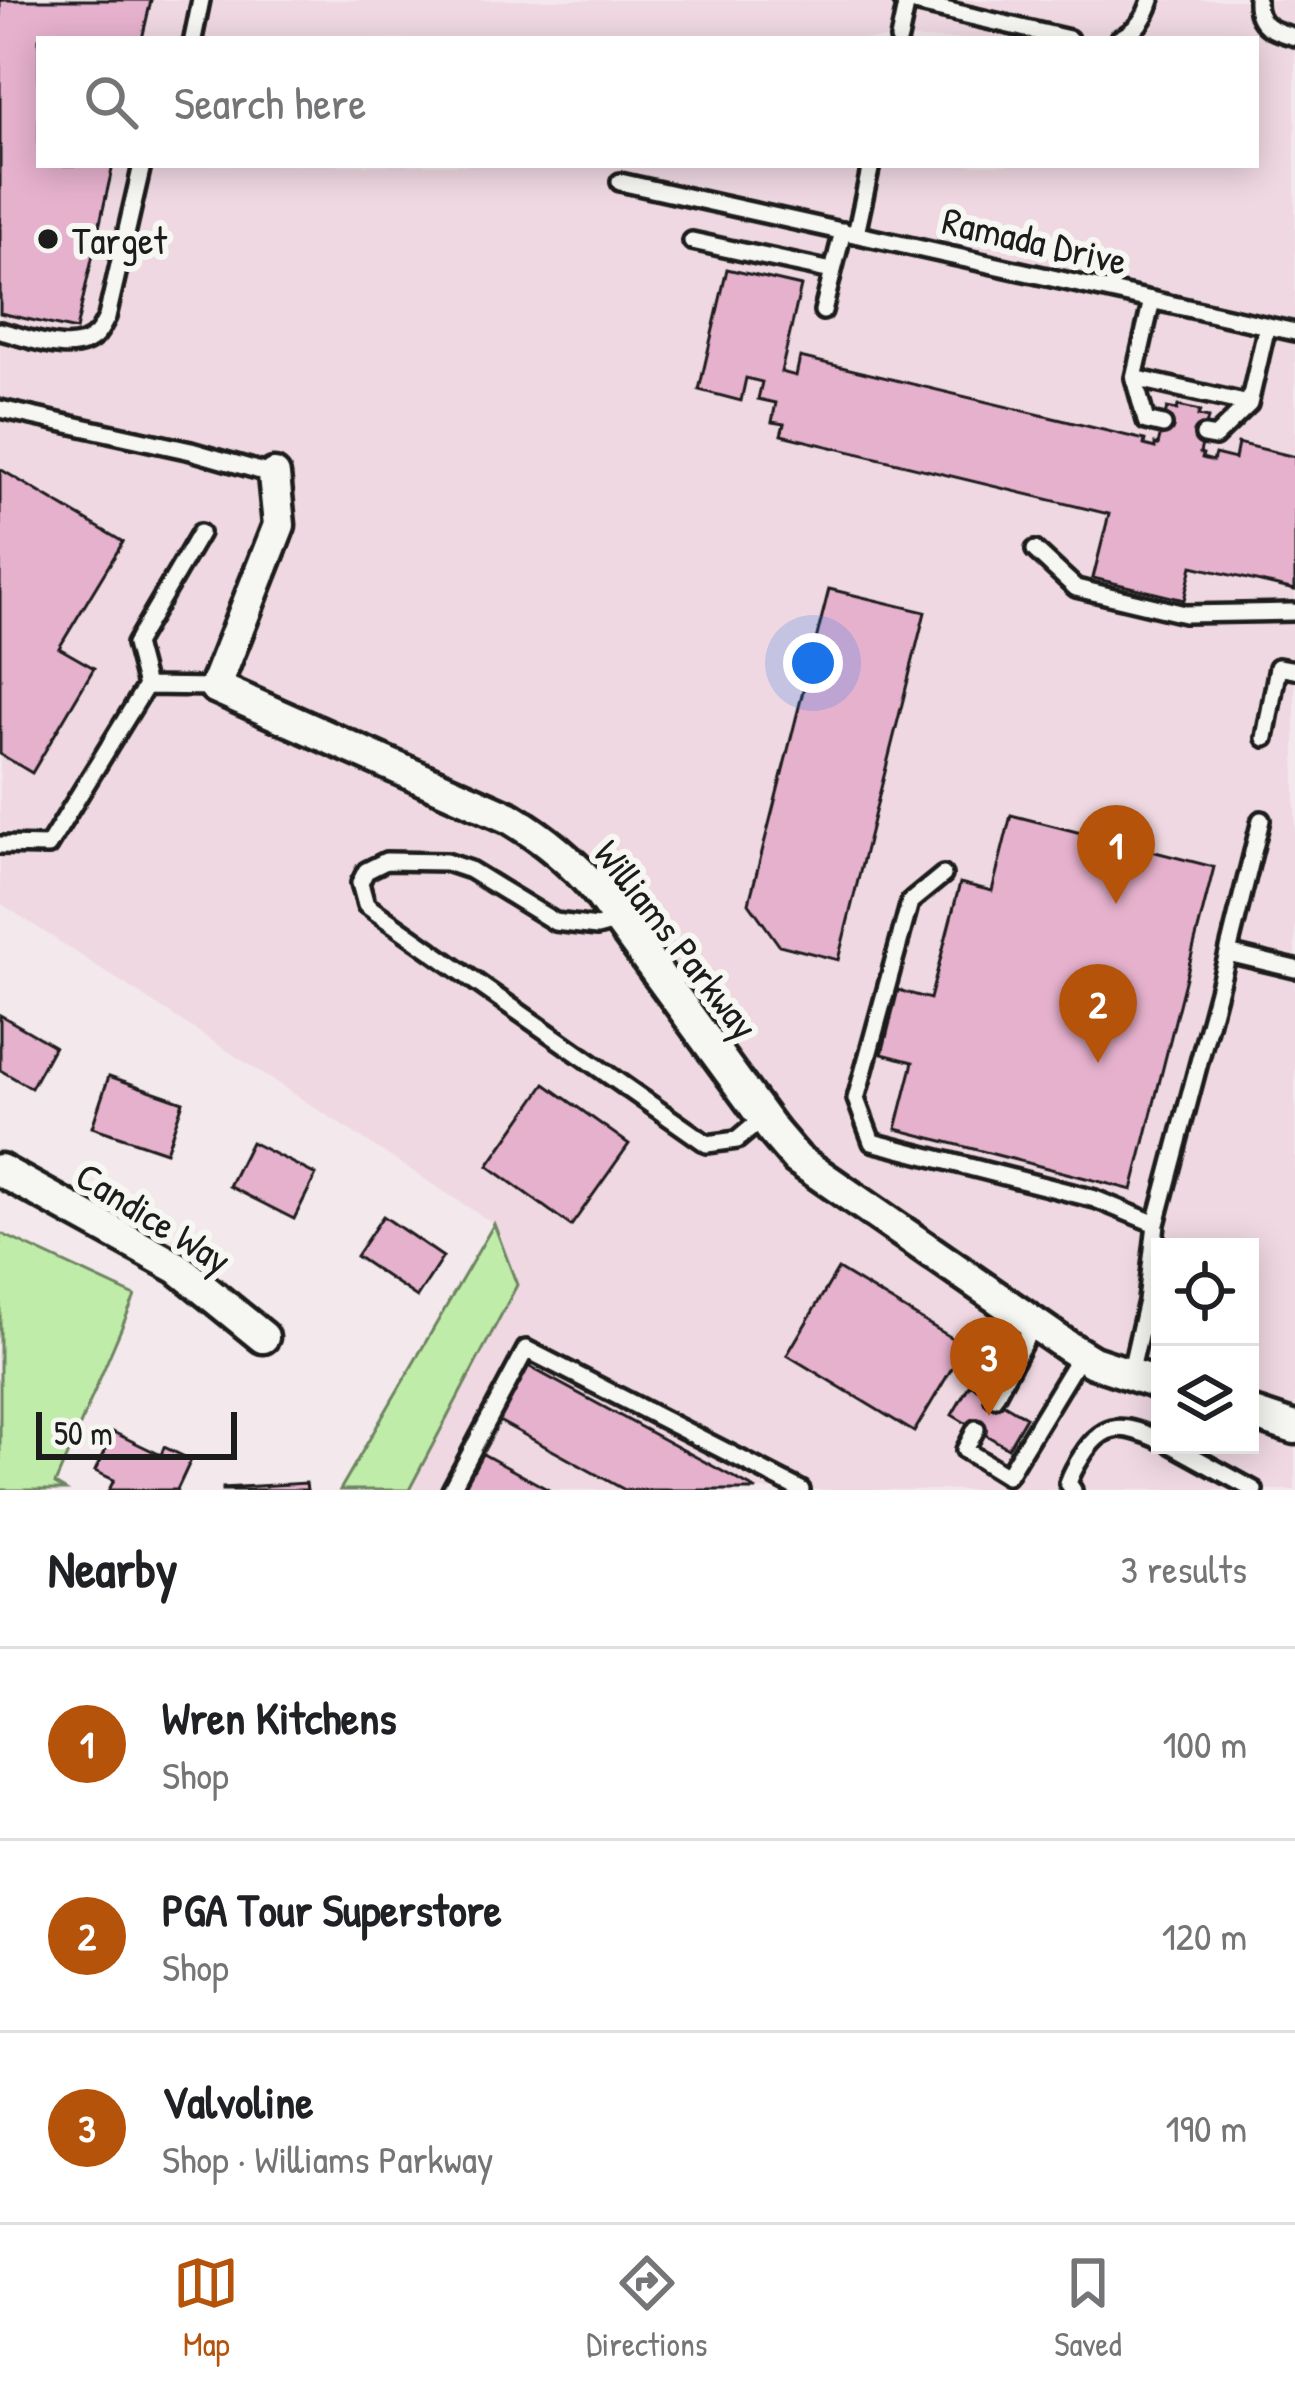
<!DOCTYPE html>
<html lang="en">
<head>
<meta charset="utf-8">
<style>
  body { margin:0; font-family:"Patrick Hand",sans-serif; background:#f2f2f2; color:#202124 }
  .controls { position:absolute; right:36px; bottom:36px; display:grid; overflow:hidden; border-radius:0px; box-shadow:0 6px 30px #0003 }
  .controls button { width:108px; height:108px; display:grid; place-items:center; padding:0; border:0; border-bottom:3px solid #e0e0e0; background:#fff; color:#202124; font:60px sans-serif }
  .scale { position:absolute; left:36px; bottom:30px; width:201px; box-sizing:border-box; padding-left:12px; border:6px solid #1c1c1c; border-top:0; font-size:33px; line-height:42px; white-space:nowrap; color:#1c1c1c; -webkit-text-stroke:9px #f6f6f2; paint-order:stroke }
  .you { position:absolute; left:813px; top:663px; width:42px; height:42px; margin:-30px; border:9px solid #fff; border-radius:50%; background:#1a73e8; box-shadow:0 0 0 18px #1a73e833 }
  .badge { display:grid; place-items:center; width:78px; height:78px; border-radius:50%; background:#b45309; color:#fff; font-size:39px; font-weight:700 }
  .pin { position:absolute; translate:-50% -99px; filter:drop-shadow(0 3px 6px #0008) }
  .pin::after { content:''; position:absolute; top:63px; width:42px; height:36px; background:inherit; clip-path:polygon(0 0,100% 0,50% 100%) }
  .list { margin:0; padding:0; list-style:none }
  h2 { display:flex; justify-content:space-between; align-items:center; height:156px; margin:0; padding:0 48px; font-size:51px }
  h2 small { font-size:39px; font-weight:400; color:#757577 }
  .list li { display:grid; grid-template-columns:78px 1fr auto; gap:36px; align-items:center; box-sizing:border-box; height:192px; padding:0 48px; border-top:3px solid #e0e0e0 }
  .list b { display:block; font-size:45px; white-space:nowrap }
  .list p { margin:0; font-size:39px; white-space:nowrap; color:#757577 }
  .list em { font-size:39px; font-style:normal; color:#757577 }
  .icon { flex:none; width:66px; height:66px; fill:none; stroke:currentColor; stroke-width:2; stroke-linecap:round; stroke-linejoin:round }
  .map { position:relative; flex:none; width:1295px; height:1490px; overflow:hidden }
  .search { position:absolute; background:#fff; box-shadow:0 6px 30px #0003; left:36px; right:36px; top:36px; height:132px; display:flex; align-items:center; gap:30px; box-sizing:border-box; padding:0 42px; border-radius:0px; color:#757577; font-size:45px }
  .sheet { height:732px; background:#fff }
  nav { display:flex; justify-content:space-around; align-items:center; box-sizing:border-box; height:168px; border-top:3px solid #e0e0e0; background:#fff; font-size:33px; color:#757577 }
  nav a { display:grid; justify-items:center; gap:6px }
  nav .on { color:#b45309 }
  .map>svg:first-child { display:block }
</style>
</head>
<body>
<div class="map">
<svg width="1295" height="1490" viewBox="0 0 1295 1490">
  <rect width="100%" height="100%" fill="#f3e8eb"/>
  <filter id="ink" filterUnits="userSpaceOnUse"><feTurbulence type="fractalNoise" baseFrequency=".00833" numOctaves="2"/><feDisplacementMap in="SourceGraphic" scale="24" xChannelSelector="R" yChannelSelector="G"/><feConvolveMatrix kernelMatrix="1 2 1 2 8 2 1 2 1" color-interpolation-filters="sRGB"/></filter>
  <g filter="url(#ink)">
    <path fill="#efd8e2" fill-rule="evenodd" d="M 0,0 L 1295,0 L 1295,1490 L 409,1490 L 517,1285 L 494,1224 L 0,903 ZM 39,39 L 1256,39 L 1256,165 L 39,165 ZM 1160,1247 L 1250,1247 L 1250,1445 L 1160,1445 Z"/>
    <path fill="#c0eca9" stroke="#6e8462" stroke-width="3" d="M 494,1224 L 517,1285 L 409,1490 L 340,1490 Z
      M 0,1233 L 135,1296 L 55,1484 L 65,1490 L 0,1490 Z"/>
    <path fill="#e6b1cd" stroke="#1c1c1c" stroke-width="3" d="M 0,0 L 151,0 L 142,39 L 39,39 L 39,165 L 113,165 L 76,330 L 0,313 Z
      M 727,269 L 801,286 L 781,372 L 796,376 L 800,357 L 1145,440 L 1144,445 L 1155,448 L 1155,444 L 1158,445 L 1167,408 L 1177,410 L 1178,406 L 1200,411 L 1198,416 L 1208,418 L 1200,453 L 1203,454 L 1202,458 L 1213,461 L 1215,454 L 1235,459 L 1238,443 L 1295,457 L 1295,590 L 1192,566 L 1184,600 L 1093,578 L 1109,514 L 781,435 L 784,424 L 772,422 L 776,403 L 758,399 L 762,382 L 746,378 L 741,401 L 699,390 Z
      M 0,469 L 123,542 L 59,648 L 94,668 L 32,773 L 0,754 Z
      M 829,589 L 925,612 L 838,960 L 779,945 L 749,903 Z
      M 1011,815 L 1214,867 L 1132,1190 L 896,1129 L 913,1062 L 882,1054 L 898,990 L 930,999 L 960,883 L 992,891 Z
      M 0,1015 L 54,1046 L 31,1088 L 0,1070 Z
      M 109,1076 L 183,1102 L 166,1152 L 92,1127 Z
      M 545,1084 L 629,1144 L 571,1226 L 488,1166 Z
      M 251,1142 L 316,1175 L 294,1219 L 229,1186 Z
      M 383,1216 L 443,1257 L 417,1297 L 356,1256 Z
      M 838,1269 L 965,1346 L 914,1432 L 787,1355 Z
      M 528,1366 L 757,1490 L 625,1490 L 499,1421 Z
      M 970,1384 L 1026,1417 L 1008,1448 L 952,1415 Z
      M 113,1432 L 161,1455 L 164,1447 L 191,1460 L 177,1490 L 109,1490 L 114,1480 L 95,1471 Z
      M 481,1453 L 549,1490 L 462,1490 Z
      M 306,1483 L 307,1490 L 223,1490 L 223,1488 Z"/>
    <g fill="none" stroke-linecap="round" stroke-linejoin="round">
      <g stroke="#1c1c1c" stroke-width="24">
        <path id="lane" d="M 902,0 L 1069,39
          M 1257,0 C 1256,26 1273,31 1295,37
          M 193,39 L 201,0
          M 899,39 L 907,1
          M 1119,39 C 1137,30 1145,19 1151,0
          M 620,182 L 1295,332
          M 856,234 L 871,165
          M 692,241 L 832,271
          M 1152,300 L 1134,378 L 1146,421 L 1163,425
          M 823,311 L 843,231
          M 0,331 C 27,337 75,359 97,334 C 101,329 104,323 107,317 L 142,165
          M 1134,378 L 1249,404
          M 0,409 L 191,451 L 274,475
          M 1204,435 L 1215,437 L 1249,404 L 1267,326
          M 1035,550 L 1076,588 L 1185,614 L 1293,612
          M 146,686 L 135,644 L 200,533
          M 1265,738 L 1278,667 L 1295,670
          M 0,845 L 48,846 L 146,686 L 215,687
          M 943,875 L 910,902 L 856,1099 L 872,1142 L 1095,1199 L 1156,1224
          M 619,921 L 597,927 L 555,922 L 470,870 L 446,862 L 386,861 L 366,871 L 360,883 L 366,905 L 707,1144 L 737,1140 L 763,1118
          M 1228,953 L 1261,820
          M 1130,1374 L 1147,1301 L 1156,1224 L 1228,953 L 1295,969
          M 994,1398 L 1034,1323
          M 976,1429 L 965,1450 L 1007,1476 L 1081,1354
          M 1172,1445 L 1254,1490
          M 451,1490 L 526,1349 L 801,1490
          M 1073,1490 L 1068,1483 C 1072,1472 1076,1465 1082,1456 C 1105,1419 1125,1425 1160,1440"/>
      </g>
      <g stroke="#1c1c1c" stroke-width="39">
        <path id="street" d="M 274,475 L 279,525 L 215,687 L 510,818 C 545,839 572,861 598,892 L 773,1131 L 797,1159 L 1067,1346 L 1093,1362 L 1160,1384
          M 0,1170 L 178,1268 L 263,1337
          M 1250,1413 L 1295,1428"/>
      </g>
      <use href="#lane" stroke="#f6f6f2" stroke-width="15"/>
      <use href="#street" stroke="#f6f6f2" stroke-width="30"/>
    </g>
  </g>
  <circle fill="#1c1c1c" stroke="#f6f6f2" stroke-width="4.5" cx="48" cy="239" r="12"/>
  <g text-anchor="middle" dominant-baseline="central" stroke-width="12" stroke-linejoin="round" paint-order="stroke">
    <g font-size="39" fill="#1c1c1c" stroke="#f6f6f2" text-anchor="start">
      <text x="72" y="239">Target</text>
    </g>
    <g font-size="39" fill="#1c1c1c" stroke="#f6f6f2">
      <text transform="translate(1035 240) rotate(13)">Ramada Drive</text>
      <text transform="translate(677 939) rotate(52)">Williams Parkway</text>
      <text transform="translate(154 1217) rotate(32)">Candice Way</text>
    </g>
  </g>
</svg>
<div class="controls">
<button><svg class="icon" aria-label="locate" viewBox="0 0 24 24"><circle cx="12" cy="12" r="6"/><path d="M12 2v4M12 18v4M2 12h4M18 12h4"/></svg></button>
<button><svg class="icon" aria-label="layers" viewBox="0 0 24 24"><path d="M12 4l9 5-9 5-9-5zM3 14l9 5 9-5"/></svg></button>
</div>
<div class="scale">50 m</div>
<div class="you"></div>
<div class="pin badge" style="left:1116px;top:904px">1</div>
<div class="pin badge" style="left:1098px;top:1063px">2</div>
<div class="pin badge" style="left:989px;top:1416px">3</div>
<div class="search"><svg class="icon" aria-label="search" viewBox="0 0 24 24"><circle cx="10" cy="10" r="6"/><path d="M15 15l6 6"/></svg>Search here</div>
</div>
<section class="sheet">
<h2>Nearby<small>3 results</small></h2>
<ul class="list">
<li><span class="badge">1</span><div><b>Wren Kitchens</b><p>Shop</p></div><em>100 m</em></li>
<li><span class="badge">2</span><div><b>PGA Tour Superstore</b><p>Shop</p></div><em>120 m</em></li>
<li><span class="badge">3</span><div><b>Valvoline</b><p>Shop · Williams Parkway</p></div><em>190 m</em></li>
</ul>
</section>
<nav>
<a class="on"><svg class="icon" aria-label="map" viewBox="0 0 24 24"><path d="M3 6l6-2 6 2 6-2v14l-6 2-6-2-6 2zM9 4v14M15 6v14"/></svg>Map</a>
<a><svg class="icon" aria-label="directions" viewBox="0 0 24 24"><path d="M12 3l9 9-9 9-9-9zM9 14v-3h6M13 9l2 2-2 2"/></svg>Directions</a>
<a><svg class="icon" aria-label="saved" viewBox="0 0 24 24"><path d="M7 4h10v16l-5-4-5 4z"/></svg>Saved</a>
</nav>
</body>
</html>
